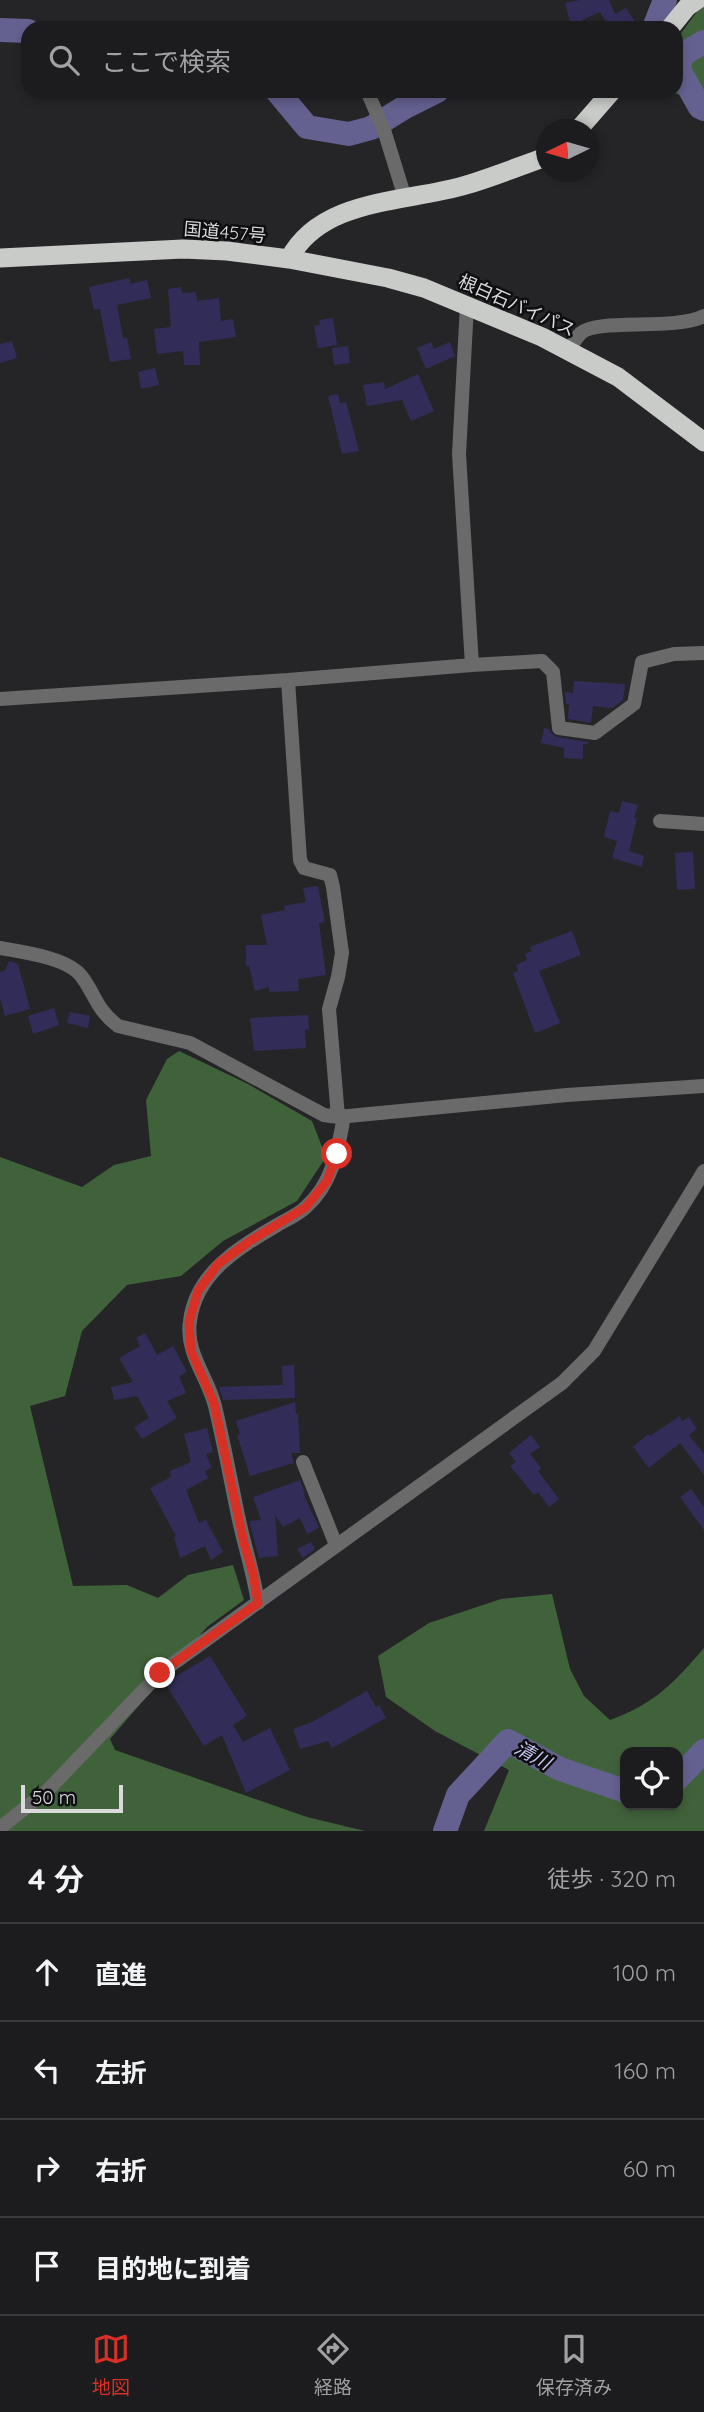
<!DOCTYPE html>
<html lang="ja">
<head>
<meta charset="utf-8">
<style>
  body { margin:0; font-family:Quicksand,"Noto Sans JP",sans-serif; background:#29292b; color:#f1f3f6 }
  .controls { position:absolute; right:21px; bottom:21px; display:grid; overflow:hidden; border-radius:14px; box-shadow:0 4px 10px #0003 }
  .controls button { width:63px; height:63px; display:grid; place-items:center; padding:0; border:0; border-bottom:2px solid #3a3a3c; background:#1c1c1e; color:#f1f3f6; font:35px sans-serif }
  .compass { position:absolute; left:536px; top:119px; width:63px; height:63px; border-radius:50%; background:#1c1c1e; box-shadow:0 4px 10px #0003; rotate:265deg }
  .scale { position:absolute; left:21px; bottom:18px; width:102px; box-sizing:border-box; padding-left:7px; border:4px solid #dadadd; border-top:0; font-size:19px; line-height:24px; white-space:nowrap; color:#dadadd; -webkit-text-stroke:5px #0e0e10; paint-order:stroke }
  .stop { position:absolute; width:21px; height:21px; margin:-16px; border:5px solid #d93025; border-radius:50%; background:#fff }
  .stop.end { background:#d93025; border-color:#fff; box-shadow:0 2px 7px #0008 }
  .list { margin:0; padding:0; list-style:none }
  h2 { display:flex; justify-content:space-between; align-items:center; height:91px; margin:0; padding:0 28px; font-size:30px }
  h2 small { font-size:23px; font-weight:400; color:#a0a1a4 }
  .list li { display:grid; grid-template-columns:46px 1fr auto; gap:21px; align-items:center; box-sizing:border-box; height:98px; padding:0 28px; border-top:2px solid #3a3a3c }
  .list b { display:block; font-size:26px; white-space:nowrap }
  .list em { font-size:23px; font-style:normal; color:#a0a1a4 }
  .icon { flex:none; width:38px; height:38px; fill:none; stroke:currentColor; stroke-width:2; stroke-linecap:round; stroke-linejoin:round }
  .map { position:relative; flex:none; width:704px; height:1831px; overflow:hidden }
  .search { position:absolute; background:#1c1c1e; box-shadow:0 4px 10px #0003; left:21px; right:21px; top:21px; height:77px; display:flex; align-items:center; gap:18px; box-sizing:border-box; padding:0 24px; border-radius:21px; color:#a0a1a4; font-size:26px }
  .sheet { height:483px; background:#1c1c1e }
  nav { display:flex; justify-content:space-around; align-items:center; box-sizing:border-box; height:98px; border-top:2px solid #3a3a3c; background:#1c1c1e; font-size:19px; color:#a0a1a4 }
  nav a { display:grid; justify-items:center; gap:4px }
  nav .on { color:#d93025 }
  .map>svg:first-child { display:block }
</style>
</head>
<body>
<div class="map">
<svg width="704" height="1831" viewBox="0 0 704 1831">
  <rect width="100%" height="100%" fill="#252528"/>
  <path fill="#40623a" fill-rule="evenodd" d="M 704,2 L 704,104 L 669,91 L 676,91 L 676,40 Z
    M 179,1051 L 248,1084 L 312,1121 L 326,1157 L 297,1201 L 223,1241 L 181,1276 L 127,1285 L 82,1331 L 65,1396 L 30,1406 L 73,1586 L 127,1585 L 158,1598 L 188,1575 L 233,1565 L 244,1600 L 207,1627 L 110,1739 L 115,1750 L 307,1817 L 365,1831 L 0,1831 L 0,1157 L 82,1187 L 114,1165 L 151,1156 L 146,1100 L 167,1059 Z
    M 552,1594 L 570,1669 L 584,1696 L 610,1720 C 654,1704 674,1683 704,1648 L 704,1831 L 484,1831 L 509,1770 L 435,1731 L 386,1697 L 378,1656 L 429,1623 L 501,1599 ZM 678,1752 L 678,1805 L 625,1805 L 625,1752 Z"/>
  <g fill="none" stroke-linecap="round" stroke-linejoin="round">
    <path stroke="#646190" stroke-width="24" d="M 654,28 L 665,0
      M 0,30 L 28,31
      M 704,42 L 683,54 L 678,68 L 700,107 L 704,109
      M 277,91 L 307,127 L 349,134 L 371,128 L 405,107 L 437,91
      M 678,1778 L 704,1751
      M 445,1831 L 458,1795 L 508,1741 L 560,1769 L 625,1791"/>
  </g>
  <path fill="#322d58" d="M 580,0 L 609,0 L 615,14 L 626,8 L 639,28 L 610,28 L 600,12 L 571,25 L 565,3 Z
    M 129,278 L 131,284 L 147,280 L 151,298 L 117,305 L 123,338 L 127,338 L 131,359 L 110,362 L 100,309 L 94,310 L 89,287 Z
    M 181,287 L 182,293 L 196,292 L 197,301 L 219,298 L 221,321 L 233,319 L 236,337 L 199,342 L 200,365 L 184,365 L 183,351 L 157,354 L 154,329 L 171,327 L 168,289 Z
    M 333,318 L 337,345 L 318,348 L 314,326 L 320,325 L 319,320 Z
    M 12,341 L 17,358 L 0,363 L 0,344 Z
    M 431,342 L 434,349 L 450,342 L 455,356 L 426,369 L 417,348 Z
    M 348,346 L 350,363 L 334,365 L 332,348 Z
    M 155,368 L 159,385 L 141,389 L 138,372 Z
    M 418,374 L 434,411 L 411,421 L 402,400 L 367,406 L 363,385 L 384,382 L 385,389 Z
    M 338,394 L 340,403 L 346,402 L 359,451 L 342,454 L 328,396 Z
    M 574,681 L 625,684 L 623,700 L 612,708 L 593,706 L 591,723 L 568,719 L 569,704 L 566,704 L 565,692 L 573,693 Z
    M 544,728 L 549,729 L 551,733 L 557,737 L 588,742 L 588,744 L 583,744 L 583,759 L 564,758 L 564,748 L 541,743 Z
    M 622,801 L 638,805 L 634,818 L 637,818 L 629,851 L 644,856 L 642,867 L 612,858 L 617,841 L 604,837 L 610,811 L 619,813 Z
    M 693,852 L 695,889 L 677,890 L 675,853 Z
    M 318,886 L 325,922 L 319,923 L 326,975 L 298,979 L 299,991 L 269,992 L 269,987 L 255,991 L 249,966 L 246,966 L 246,945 L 267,945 L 261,915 L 285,910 L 284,906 L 306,902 L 303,888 Z
    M 572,931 L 581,955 L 539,971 L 560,1023 L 535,1033 L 513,973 L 518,971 L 516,965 L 527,960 L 525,954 L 532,951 L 530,947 Z
    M 9,961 L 18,964 L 30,1009 L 5,1016 L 0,998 L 0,972 L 5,970 Z
    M 54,1008 L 59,1025 L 33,1034 L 28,1016 Z
    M 70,1012 L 90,1016 L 88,1028 L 67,1023 Z
    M 308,1015 L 309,1029 L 305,1030 L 306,1048 L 254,1051 L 250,1018 Z
    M 145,1333 L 157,1355 L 173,1346 L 187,1372 L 179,1376 L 186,1393 L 167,1401 L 177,1418 L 142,1439 L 134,1427 L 149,1418 L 137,1396 L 114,1400 L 111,1387 L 133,1382 L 119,1358 L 140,1346 L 136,1338 Z
    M 294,1365 L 295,1398 L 223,1400 L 219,1387 L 283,1385 L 282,1366 Z
    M 295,1402 L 296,1414 L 298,1414 L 300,1453 L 291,1453 L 294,1463 L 250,1476 L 237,1435 L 240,1434 L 236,1421 Z
    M 680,1416 L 682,1421 L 689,1417 L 697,1429 L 689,1435 L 704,1454 L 704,1475 L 680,1443 L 649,1468 L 633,1447 L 648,1434 L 650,1436 Z
    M 207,1428 L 213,1452 L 206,1454 L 212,1468 L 205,1471 L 208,1478 L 186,1490 L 199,1523 L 206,1520 L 223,1552 L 211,1560 L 205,1546 L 180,1558 L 174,1537 L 176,1536 L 150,1488 L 171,1477 L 170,1471 L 191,1462 L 184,1434 Z
    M 531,1435 L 540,1447 L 530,1454 L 541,1468 L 538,1471 L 559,1499 L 549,1507 L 538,1492 L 534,1495 L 510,1466 L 516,1462 L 509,1453 Z
    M 300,1480 L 305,1494 L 304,1495 L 319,1528 L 307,1534 L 300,1518 L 283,1527 L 275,1515 L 278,1556 L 259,1558 L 250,1525 L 250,1521 L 261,1520 L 253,1497 Z
    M 691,1489 L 704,1507 L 704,1530 L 680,1497 Z
    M 311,1542 L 315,1549 L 303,1558 L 297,1549 Z
    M 210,1656 L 247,1716 L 233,1725 L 243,1742 L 270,1728 L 290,1770 L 246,1793 L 222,1735 L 204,1746 L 165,1683 Z
    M 367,1691 L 376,1707 L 379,1705 L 386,1718 L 332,1748 L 328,1741 L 300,1749 L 293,1729 L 312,1722 Z"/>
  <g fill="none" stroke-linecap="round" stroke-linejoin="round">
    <path stroke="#696a69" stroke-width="14" d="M 367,91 L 384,130 L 405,198
      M 568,351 C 572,345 576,338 581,333 C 598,318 674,331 704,316
      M 472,665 L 542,661 L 553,672 L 559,728 L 595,733 L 634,704 L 642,662 L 674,654 L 704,653
      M 288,680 L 300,860 L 304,868 L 330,875 L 333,887 L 342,953 L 338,977 L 329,1009 L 338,1117
      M 0,699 L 288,680 L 472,665 L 459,454 L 467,305
      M 660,821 L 704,824
      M 0,948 C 23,952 69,958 82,977 C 96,996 96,1009 118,1026 L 190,1043 L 324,1115 L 338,1117 L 567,1095 L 704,1086
      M 303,1462 L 336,1545
      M 258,1603 C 254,1575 245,1548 239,1520 C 231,1482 224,1444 215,1406 C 208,1377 185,1353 190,1321 C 196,1272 240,1247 279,1224 C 288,1219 299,1214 306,1207 C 333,1183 338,1149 344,1116
      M 0,1828 L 48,1790 L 160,1673 L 562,1383 L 594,1351 L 704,1171"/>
    <path stroke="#c8cbc7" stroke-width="19" d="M 670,28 L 687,7 L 697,0
      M 578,130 L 612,91
      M 0,258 L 183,249 L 227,251 L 289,259 L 388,278 L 424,288 L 542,337 L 618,377 L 704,442
      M 289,259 C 322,197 407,203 466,185 C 493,177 520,166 546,157"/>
  </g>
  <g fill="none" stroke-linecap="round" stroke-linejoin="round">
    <path stroke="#d93025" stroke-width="9" d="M 160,1673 L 258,1603 L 253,1573 L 244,1543 L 214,1403 L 191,1351 L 189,1322 L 198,1291 L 218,1264 L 250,1241 L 306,1207 L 327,1181 L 337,1154"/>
  </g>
  <g text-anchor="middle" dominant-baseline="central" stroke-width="5" stroke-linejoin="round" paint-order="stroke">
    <g font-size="18" fill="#dadadd" stroke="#0e0e10">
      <text transform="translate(225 232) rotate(5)">国道457号</text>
      <text transform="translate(517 305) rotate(24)">根白石バイパス</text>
    </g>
    <g font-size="19" font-style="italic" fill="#c7c5f2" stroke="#0e0e10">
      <text transform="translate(533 1755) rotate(29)">清川</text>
    </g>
  </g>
</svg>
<div class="controls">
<button><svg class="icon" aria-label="locate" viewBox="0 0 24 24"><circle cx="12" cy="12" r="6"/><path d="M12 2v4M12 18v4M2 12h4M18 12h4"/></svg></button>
</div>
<svg class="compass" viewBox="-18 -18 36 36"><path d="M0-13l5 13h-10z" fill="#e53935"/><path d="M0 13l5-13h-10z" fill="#a0a1a4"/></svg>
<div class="scale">50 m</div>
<div class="stop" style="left:337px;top:1154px"></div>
<div class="stop end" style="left:160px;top:1673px"></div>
<div class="search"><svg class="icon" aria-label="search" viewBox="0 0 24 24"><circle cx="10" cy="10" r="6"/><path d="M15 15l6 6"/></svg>ここで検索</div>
</div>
<section class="sheet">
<h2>4 分<small>徒歩 · 320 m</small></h2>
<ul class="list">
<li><svg class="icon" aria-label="ahead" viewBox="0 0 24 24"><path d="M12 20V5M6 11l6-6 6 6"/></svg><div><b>直進</b></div><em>100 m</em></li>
<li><svg class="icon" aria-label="left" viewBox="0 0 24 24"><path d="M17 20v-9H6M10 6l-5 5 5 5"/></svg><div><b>左折</b></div><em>160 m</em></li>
<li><svg class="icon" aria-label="right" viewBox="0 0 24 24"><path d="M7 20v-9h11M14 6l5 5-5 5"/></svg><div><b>右折</b></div><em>60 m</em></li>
<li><svg class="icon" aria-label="arrive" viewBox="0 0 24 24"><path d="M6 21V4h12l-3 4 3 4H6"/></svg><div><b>目的地に到着</b></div></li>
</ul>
</section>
<nav>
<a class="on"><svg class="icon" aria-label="map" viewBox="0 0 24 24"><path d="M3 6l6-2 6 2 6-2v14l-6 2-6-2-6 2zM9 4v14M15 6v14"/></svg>地図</a>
<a><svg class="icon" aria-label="directions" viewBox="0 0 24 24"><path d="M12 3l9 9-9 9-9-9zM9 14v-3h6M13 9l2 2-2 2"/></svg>経路</a>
<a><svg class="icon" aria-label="saved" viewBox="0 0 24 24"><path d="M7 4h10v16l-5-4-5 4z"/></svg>保存済み</a>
</nav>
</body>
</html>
